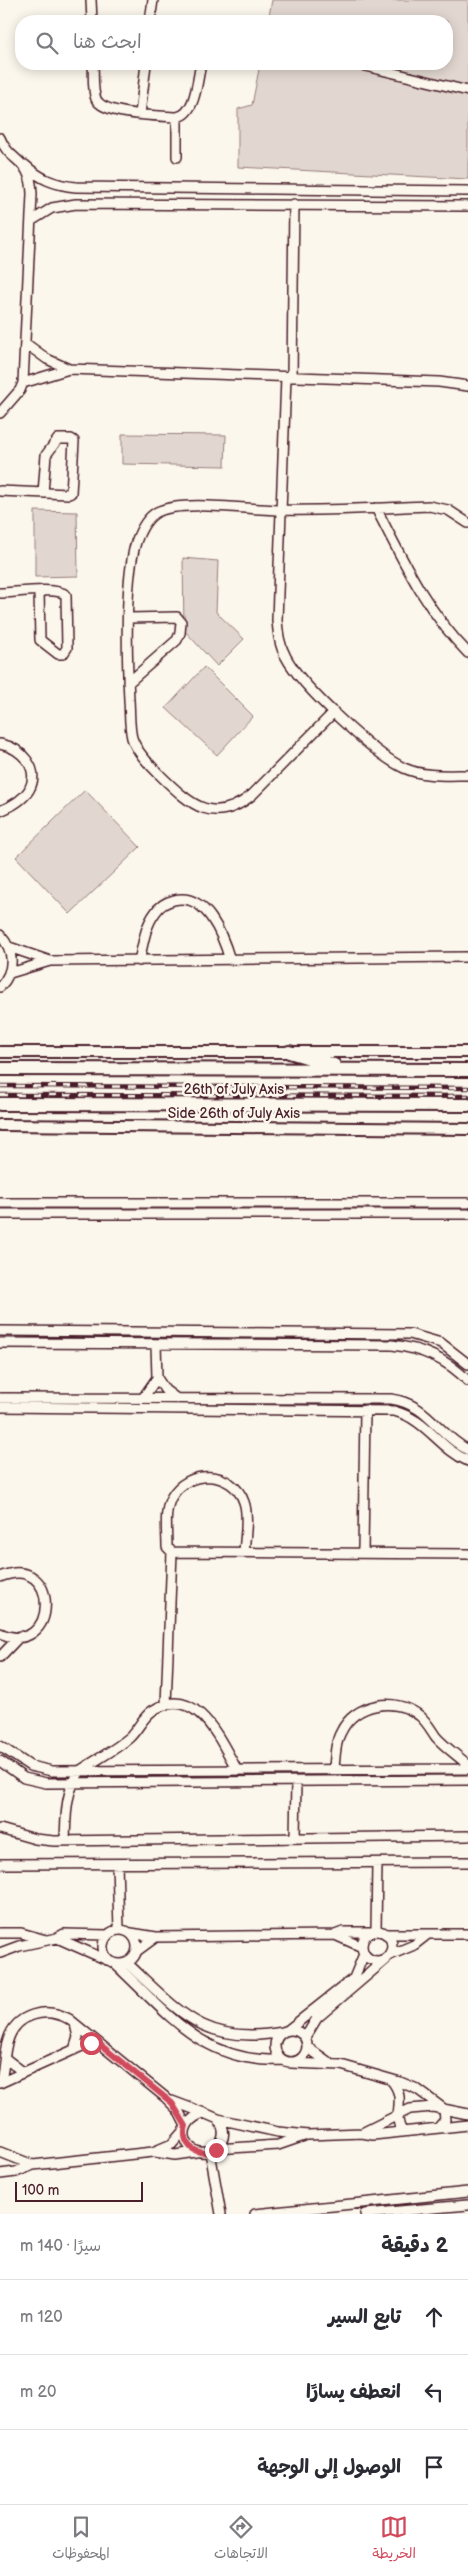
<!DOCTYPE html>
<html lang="ar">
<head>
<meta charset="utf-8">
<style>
  body { margin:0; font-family:"Balsamiq Sans","Playpen Sans Arabic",sans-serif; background:#f7f7f7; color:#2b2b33; direction:rtl }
  .scale { position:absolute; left:15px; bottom:12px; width:128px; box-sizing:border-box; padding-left:5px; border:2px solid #4a1f2b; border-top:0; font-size:14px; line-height:18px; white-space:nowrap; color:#4a1f2b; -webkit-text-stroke:4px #fbf7ec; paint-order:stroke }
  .stop { position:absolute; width:15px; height:15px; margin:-11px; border:4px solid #d1495b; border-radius:50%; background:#fff }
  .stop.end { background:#d1495b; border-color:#fff; box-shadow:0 1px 5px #0008 }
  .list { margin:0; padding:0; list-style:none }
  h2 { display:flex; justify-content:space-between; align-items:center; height:65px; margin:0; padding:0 20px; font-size:21px }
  h2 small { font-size:16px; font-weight:400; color:#7c7c81 }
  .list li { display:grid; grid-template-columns:32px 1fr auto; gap:15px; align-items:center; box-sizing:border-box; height:75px; padding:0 20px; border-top:1px solid #e1e1e2 }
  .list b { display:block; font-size:19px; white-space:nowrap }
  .list em { font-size:16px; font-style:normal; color:#7c7c81 }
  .icon { flex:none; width:28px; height:28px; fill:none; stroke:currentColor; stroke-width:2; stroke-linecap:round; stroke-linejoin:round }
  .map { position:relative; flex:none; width:468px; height:2214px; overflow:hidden; direction:ltr }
  .search { position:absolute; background:#fff; box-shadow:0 2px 12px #0003; left:15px; right:15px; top:15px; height:55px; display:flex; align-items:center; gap:12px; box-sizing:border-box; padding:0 18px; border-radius:20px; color:#7c7c81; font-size:19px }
  .sheet { height:290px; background:#fff }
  nav { display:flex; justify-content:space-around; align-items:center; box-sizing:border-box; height:70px; border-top:1px solid #e1e1e2; background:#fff; font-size:14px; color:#7c7c81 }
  nav a { display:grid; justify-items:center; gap:2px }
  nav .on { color:#d1495b }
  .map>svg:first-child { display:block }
</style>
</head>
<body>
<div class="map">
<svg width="468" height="2214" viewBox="0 0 468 2214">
  <rect width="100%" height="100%" fill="#fbf7ec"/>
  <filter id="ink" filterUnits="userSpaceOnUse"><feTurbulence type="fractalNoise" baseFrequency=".02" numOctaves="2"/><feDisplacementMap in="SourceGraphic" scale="10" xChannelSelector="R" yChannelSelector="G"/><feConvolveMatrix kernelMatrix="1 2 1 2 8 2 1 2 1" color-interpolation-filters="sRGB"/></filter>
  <g filter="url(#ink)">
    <path fill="#e2d7d0" stroke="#967b7e" d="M 272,0 L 468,0 L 468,179 L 238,167 L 238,109 L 252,105 L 260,64 L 447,64 L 447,21 L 268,21 Z
      M 122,434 L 226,435 L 225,466 L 122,464 Z
      M 35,511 L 77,512 L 78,576 L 35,577 Z
      M 183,558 L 218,561 L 216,612 L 244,639 L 217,666 L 184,630 Z
      M 204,667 L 253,716 L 217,755 L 166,708 Z
      M 85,790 L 140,847 L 70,914 L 16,857 Z"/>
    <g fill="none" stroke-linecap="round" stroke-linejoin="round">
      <g stroke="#4a1f2b" stroke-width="12">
        <path id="minor" d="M 91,0 L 92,21
          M 150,21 L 153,0
          M 211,21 L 211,20
          M 93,64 C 94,74 92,89 96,99 C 103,115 159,116 177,117 C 196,114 197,80 201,64
          M 357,64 L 468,91
          M 140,114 L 146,64
          M 177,117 L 177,157
          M 0,138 C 10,164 31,157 32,194 L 23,383 L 20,390 L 0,413
          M 25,165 C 40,179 55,185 76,187 L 468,191
          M 31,221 L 52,208 L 76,204 L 468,206
          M 25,343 L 47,359 L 69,369
          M 286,377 L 277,620 C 278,632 279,645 286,657 C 301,686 374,754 404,768 C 424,777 447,775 468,775
          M 292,377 L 294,204
          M 23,383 L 69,369 L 439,382 L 468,386
          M 0,491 L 69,494 L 71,493 L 74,441 L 71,439 L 58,439 L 46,455 L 43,493
          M 376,508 C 402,559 427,612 468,653
          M 0,593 C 14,593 56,586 66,595 L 67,648 L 63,654 L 58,654 L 40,640 L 39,591
          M 128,683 L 177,640 L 180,633 L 181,622 L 177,617 L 129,618
          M 334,712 L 252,795 C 214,826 191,805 162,777 C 151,766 137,753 132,738 C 129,726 130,713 129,700 C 127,659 124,581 136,542 C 140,531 146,518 157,512 C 182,499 252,510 282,510 C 331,511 380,508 429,506 L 448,510 L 468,523
          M 0,744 C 21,748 41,768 29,790 C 23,800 10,807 0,811
          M 0,935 C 15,951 15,971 0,987
          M 9,947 L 50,961 L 468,957
          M 139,961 C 143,945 145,926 155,913 C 159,906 166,902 174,900 C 206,892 223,936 230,960
          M 10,973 L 50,961
          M 0,1203 L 468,1203
          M 0,1214 L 468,1214
          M 0,1331 L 410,1334 L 441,1343 L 468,1364
          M 0,1343 L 392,1345 C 422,1348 447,1359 468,1381
          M 157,1378 L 165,1390 L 177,1399
          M 0,1398 L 391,1399 C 428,1404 437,1434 468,1450
          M 143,1398 L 157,1378 L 156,1344
          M 0,1407 L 394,1411 C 426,1419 439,1448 468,1461
          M 244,1552 C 245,1538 249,1516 244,1502 C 233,1470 187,1468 171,1498 C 164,1511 167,1532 167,1547 L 172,1552 C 271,1552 369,1554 468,1554
          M 363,1553 L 365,1410
          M 0,1577 C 62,1551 59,1660 0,1633
          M 0,1657 L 20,1636
          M 166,1705 L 172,1552
          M 0,1746 L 30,1766 L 52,1771 L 468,1769
          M 0,1761 L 24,1778 L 46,1783 L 468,1780
          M 334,1769 C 335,1758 335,1742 341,1732 C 355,1703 395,1696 420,1716 C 427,1722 431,1730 436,1737 C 445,1747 458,1756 468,1765
          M 0,1829 L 35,1839 L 54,1841 L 468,1836
          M 295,1838 L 296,1782
          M 65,1841 C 66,1815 65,1791 81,1770 C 97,1759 115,1750 129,1738 C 138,1730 142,1718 152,1711 C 196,1682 220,1740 237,1770
          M 0,1864 L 468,1862
          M 117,1864 L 119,1929
          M103 1947a17 17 0 1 1 34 0a17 17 0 1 1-34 0Z
          M362 1946a15 15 0 1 1 30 0a15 15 0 1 1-30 0Z
          M 376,1931 L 377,1863
          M 0,1933 L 21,1933 L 46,1940
          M 131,1933 L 156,1937 L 335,1935 L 343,1932 L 371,1932
          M 387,1934 L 468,1934
          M 335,1935 L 362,1947
          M 57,1938 L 107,1960
          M 137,1951 L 156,1937
          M 0,1953 L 19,1946 L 57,1938 L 64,1934 L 107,1935
          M 390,1955 L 414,1945 L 428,1934
          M 127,1963 C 180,2012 204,2046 283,2032
          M 115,1964 C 167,2012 203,2064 282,2060
          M275 2046a16 16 0 1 1 32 0a16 16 0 1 1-32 0Z
          M 288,2030 L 354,1978 L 364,1954
          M 305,2038 L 317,2018 L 385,1960
          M 307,2047 L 331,2064
          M 74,2050 L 78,2037 L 75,2024
          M 6,2059 L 23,2072
          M 291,2063 L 341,2065 L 400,2082 L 417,2089 L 444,2109 L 445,2120 L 438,2128
          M 391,2080 C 409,2100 390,2116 403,2132
          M 0,2083 C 5,2069 3,2054 8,2040 C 16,2014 46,2006 69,2019 L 165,2097 L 178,2110 L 186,2126
          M 0,2083 L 80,2047 L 97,2042
          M 172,2101 L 204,2113
          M 218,2119 C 226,2130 225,2140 216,2149 C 186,2164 170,2123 204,2113 L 218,2119 L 278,2132 L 308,2135 L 362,2133 L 373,2135 L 468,2125
          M 362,2133 L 410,2109 L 433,2107 L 468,2114
          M 216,2149 L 278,2145 L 304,2136
          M 0,2152 L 33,2165
          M 155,2152 L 175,2155 L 196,2152
          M 210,2152 L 221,2214
          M 0,2174 L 16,2172 L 33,2165 L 153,2152 L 172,2144 L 185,2129
          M 255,2214 L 468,2192
          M 365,2214 L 468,2205"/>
      </g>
      <g stroke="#4a1f2b" stroke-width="14">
        <path id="major" d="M 0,1052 L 468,1052
          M 0,1125 L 468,1129"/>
      </g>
      <g stroke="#4a1f2b" stroke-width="16">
        <path id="highway" d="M 289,1052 L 334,1065
          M 0,1069 L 468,1070
          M 0,1104 L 468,1105"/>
      </g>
      <use href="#minor" stroke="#fbf7ec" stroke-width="9"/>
      <use href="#major" stroke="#fbf7ec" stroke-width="10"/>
      <use href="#highway" stroke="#fbf7ec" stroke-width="12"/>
      <g stroke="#4a1f2b" stroke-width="4.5">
        <path id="rail" d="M 0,1086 L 468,1088
          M 0,1095 L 468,1096"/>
      </g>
      <use href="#rail" stroke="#fbf7ec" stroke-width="2.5" stroke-dasharray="8" stroke-linecap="butt"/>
    </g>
  </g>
  <g fill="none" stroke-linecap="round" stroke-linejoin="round" filter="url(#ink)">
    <path stroke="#d1495b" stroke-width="6" d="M 91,2043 L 97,2042 L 172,2103 L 186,2126 C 180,2146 199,2158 216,2150"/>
  </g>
  <g text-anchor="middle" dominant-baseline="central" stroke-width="5" stroke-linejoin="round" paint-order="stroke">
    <g font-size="14" fill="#4a1f2b" stroke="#fbf7ec">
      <text x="234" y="1089">26th of July Axis</text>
      <text x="234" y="1113">Side 26th of July Axis</text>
    </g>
  </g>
</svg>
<div class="scale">100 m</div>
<div class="stop" style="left:91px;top:2043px"></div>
<div class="stop end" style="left:216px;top:2150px"></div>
<div class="search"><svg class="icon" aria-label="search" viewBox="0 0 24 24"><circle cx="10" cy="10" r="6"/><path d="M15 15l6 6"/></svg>ابحث هنا</div>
</div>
<section class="sheet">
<h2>2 دقيقة<small>سيرًا · 140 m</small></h2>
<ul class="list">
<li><svg class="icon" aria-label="ahead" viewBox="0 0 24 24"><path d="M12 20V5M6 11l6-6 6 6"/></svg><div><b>تابع السير</b></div><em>120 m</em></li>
<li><svg class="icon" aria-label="left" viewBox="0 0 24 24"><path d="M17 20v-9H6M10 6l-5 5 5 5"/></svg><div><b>انعطف يسارًا</b></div><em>20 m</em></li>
<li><svg class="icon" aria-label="arrive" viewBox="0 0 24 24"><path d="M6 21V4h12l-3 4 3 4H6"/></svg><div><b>الوصول إلى الوجهة</b></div></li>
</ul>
</section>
<nav>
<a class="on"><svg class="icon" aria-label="map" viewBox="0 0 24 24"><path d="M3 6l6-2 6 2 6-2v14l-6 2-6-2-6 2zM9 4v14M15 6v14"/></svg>الخريطة</a>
<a><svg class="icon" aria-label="directions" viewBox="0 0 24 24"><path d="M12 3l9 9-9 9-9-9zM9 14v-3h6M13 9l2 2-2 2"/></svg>الاتجاهات</a>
<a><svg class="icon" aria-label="saved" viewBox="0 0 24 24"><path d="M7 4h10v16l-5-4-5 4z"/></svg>المحفوظات</a>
</nav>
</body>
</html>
